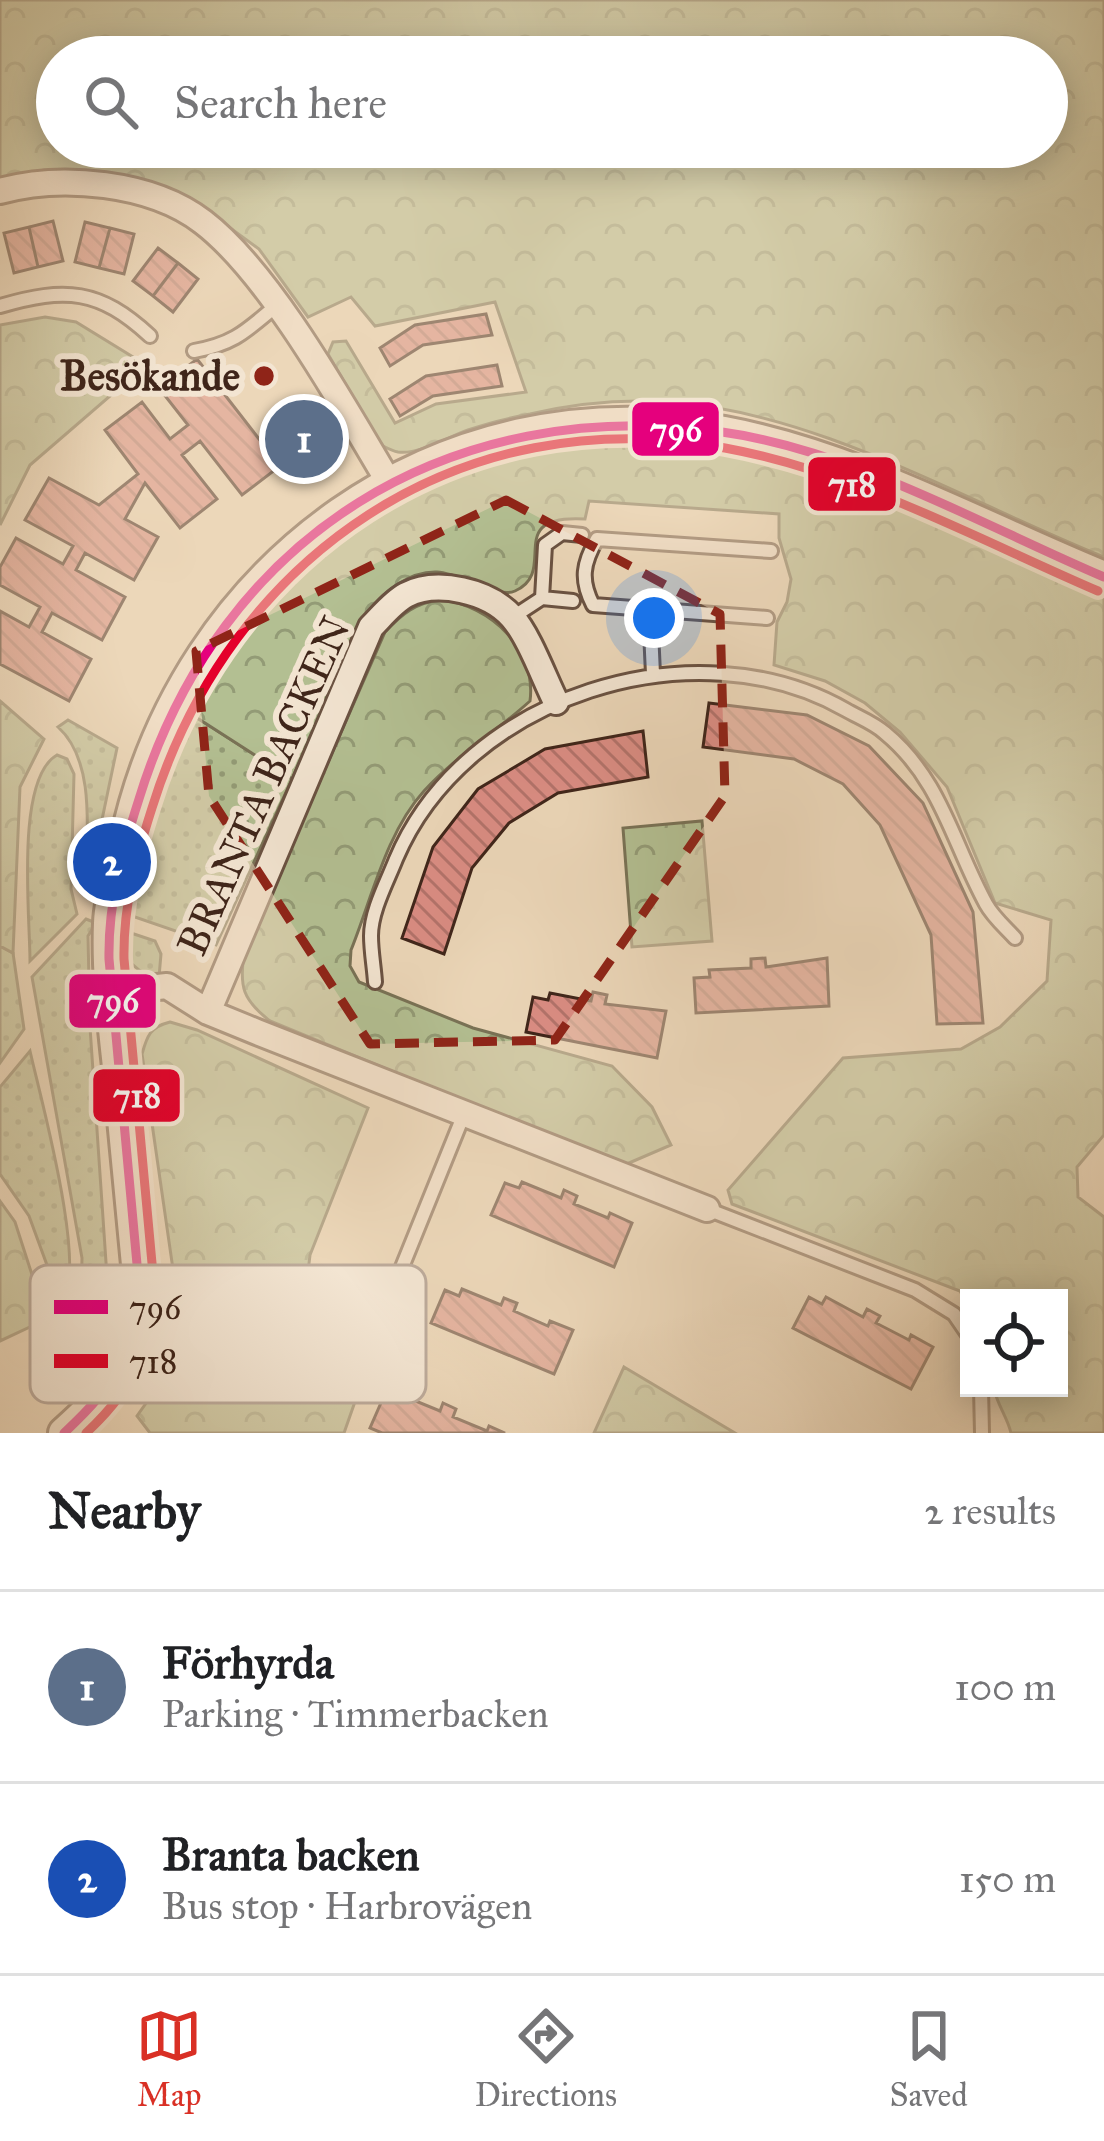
<!DOCTYPE html>
<html lang="en">
<head>
<meta charset="utf-8">
<style>
  body { margin:0; font-family:"IM FELL Great Primer",serif; background:#f2f2f2; color:#202124 }
  .controls { position:absolute; right:36px; bottom:36px; display:grid; overflow:hidden; border-radius:0px; box-shadow:0 6px 30px #0003 }
  .controls button { width:108px; height:108px; display:grid; place-items:center; padding:0; border:0; border-bottom:3px solid #e0e0e0; background:#fff; color:#202124; font:60px sans-serif }
  .you { position:absolute; left:654px; top:618px; width:42px; height:42px; margin:-30px; border:9px solid #fff; border-radius:50%; background:#1a73e8; box-shadow:0 0 0 18px #1a73e833 }
  .badge { display:grid; place-items:center; width:78px; height:78px; border-radius:50%; background:#d93025; color:#fff; font-size:39px; font-weight:700 }
  .pin { position:absolute; translate:-50% -50%; border:6px solid #fff; box-shadow:0 3px 12px #0006 }
  .list { margin:0; padding:0; list-style:none }
  h2 { display:flex; justify-content:space-between; align-items:center; height:156px; margin:0; padding:0 48px; font-size:51px }
  h2 small { font-size:39px; font-weight:400; color:#757577 }
  .list li { display:grid; grid-template-columns:78px 1fr auto; gap:36px; align-items:center; box-sizing:border-box; height:192px; padding:0 48px; border-top:3px solid #e0e0e0 }
  .list b { display:block; font-size:45px; white-space:nowrap }
  .list p { margin:0; font-size:39px; white-space:nowrap; color:#757577 }
  .list em { font-size:39px; font-style:normal; color:#757577 }
  .icon { flex:none; width:66px; height:66px; fill:none; stroke:currentColor; stroke-width:2; stroke-linecap:round; stroke-linejoin:round }
  .map { position:relative; flex:none; width:1104px; height:1433px; overflow:hidden }
  .search { position:absolute; background:#fff; box-shadow:0 6px 30px #0003; left:36px; right:36px; top:36px; height:132px; display:flex; align-items:center; gap:30px; box-sizing:border-box; padding:0 42px; border-radius:66px; color:#757577; font-size:45px }
  .sheet { height:540px; background:#fff }
  nav { display:flex; justify-content:space-around; align-items:center; box-sizing:border-box; height:168px; border-top:3px solid #e0e0e0; background:#fff; font-size:33px; color:#757577 }
  nav a { display:grid; justify-items:center; gap:6px }
  nav .on { color:#d93025 }
  .map>svg:first-child { display:block }
</style>
</head>
<body>
<div class="map">
<svg width="1104" height="1433" viewBox="0 0 1104 1433">
  <defs>
    <pattern id="grass-dots" width="8" height="8" patternUnits="userSpaceOnUse" patternTransform="scale(3)"><rect width="8" height="8" fill="#b3bf92"/><path d="M2 2h.1M6 6h.1" fill="none" stroke="#939b76" stroke-width="1.8" stroke-linecap="round"/></pattern>
    <pattern id="forest-crowns" width="20" height="18" patternUnits="userSpaceOnUse" patternTransform="scale(3)"><rect width="20" height="18" fill="#b3bf92"/><path d="M2 6a3 3 0 1 1 6 0M12 15a3 3 0 1 1 6 0" fill="none" stroke="#939b76"/></pattern>
    <pattern id="building-back-hatch" width="6" height="6" patternUnits="userSpaceOnUse" patternTransform="scale(3)"><rect width="6" height="6" fill="#db8d84"/><path d="M-1 5l2 2M0 0l6 6M5-1l2 2" fill="none" stroke="#b3736b"/></pattern>
  </defs>
  <rect width="100%" height="100%" fill="#ecd7b9"/>
  <filter id="stains"><feTurbulence type="fractalNoise" baseFrequency=".00167" numOctaves="4"/><feColorMatrix values="0 0 0 0 .2 0 0 0 0 .09 0 0 0 0 .02 0 0 0 .5 -.17"/></filter>
  <radialGradient id="worn" r=".72"><stop offset=".6" stop-color="#630" stop-opacity="0"/><stop offset="1" stop-color="#630" stop-opacity=".3"/></radialGradient>
  <path fill="url(#grass-dots)" stroke="#797256" stroke-width="3" d="M 191,714 L 292,779 L 216,945 L 129,915 C 140,844 164,780 191,714 Z
    M 68,720 L 117,748 L 86,896 C 85,844 99,764 58,727 Z
    M 57,755 L 67,759 L 74,774 L 71,889 L 77,914 L 30,961 C 30,916 15,779 57,755 Z
    M 86,919 L 96,923 L 88,936 L 90,1027 L 110,1321 L 105,1343 L 88,1365 L 69,1333 L 81,1302 L 82,1258 L 32,977 Z
    M 116,928 L 155,941 L 161,954 L 159,977 L 140,971 L 120,954 Z
    M 0,946 L 13,953 L 24,1029 L 0,1063 Z
    M 30,1051 C 41,1100 88,1268 62,1306 L 29,1216 L 0,1174 L 0,1087 Z"/>
  <path fill="url(#forest-crowns)" stroke="#797256" stroke-width="3" fill-rule="evenodd" d="M 0,0 L 1104,0 L 1104,557 C 967,502 814,410 666,402 C 621,399 574,404 530,414 C 509,418 488,423 468,430 C 448,437 419,455 398,452 C 392,451 387,448 381,445 L 328,354 L 333,342 L 346,341 L 395,423 L 436,404 L 526,392 L 495,302 L 375,326 L 351,297 L 308,317 L 259,249 L 203,208 L 111,173 L 44,170 L 0,180 ZM 57,57 L 1047,57 L 1047,147 L 57,147 Z
    M 45,317 L 76,322 L 146,365 L 30,465 L 0,525 L 0,325 Z
    M 587,438 C 673,438 760,446 842,477 C 931,511 1016,557 1104,594 L 1104,1135 L 1077,1167 L 1078,1197 L 1104,1217 L 1104,1433 L 1011,1433 C 1007,1416 997,1405 994,1388 L 1059,1388 L 1059,1298 L 969,1298 L 969,1307 L 960,1291 L 732,1204 L 728,1190 L 843,1058 L 961,1049 L 1000,1027 L 1047,981 L 1051,920 L 995,903 L 947,787 L 900,732 L 865,703 L 825,681 L 774,665 L 777,622 L 787,602 L 791,579 L 779,538 L 779,514 L 589,501 L 585,519 C 501,514 560,571 515,591 C 497,599 461,573 437,572 C 410,571 384,591 368,612 C 356,628 349,651 341,670 C 324,706 308,743 292,779 L 191,714 C 209,686 224,655 244,628 C 308,540 385,492 488,458 C 519,448 554,444 587,438 Z
    M 442,600 C 490,605 537,649 530,701 C 496,732 456,756 424,791 C 386,833 372,898 351,950 L 350,966 L 359,982 L 473,1028 L 612,1066 L 652,1107 L 671,1145 L 622,1166 L 270,1021 C 243,1000 239,987 244,954 L 385,632 C 402,614 416,602 442,600 Z
    M 0,701 L 44,739 L 20,787 L 13,953 L 0,946 Z
    M 702,821 L 712,941 L 632,947 L 623,828 Z
    M 170,1022 L 197,1030 L 368,1108 L 310,1255 L 307,1280 L 346,1321 L 364,1376 L 344,1433 L 150,1433 L 137,1416 L 171,1368 L 180,1318 L 142,1054 C 147,1036 150,1027 170,1022 Z
    M 0,1201 L 15,1222 L 45,1315 L 34,1325 L 0,1341 Z
    M 624,1367 L 735,1433 L 594,1433 Z"/>
  <path fill="url(#building-back-hatch)" stroke="#3f251a" stroke-width="3" d="M 53,221 L 63,261 L 38,267 L 29,227 Z
    M 85,222 L 110,228 L 99,268 L 75,262 Z
    M 29,227 L 38,267 L 14,273 L 4,233 Z
    M 110,228 L 134,234 L 124,274 L 99,268 Z
    M 158,248 L 178,263 L 153,296 L 133,281 Z
    M 178,263 L 198,279 L 173,312 L 153,296 Z
    M 486,314 L 492,335 L 423,345 L 390,366 L 380,348 L 415,325 Z
    M 197,359 L 280,466 L 242,495 L 200,441 L 182,455 L 217,499 L 180,528 L 145,483 L 125,519 L 158,537 L 134,580 L 85,553 L 76,570 L 125,597 L 102,640 L 52,613 L 42,632 L 91,659 L 69,701 L 0,664 L 0,611 L 29,627 L 40,607 L 0,585 L 0,567 L 16,538 L 63,564 L 73,546 L 25,520 L 49,478 L 99,505 L 138,474 L 105,430 L 142,402 L 170,439 L 188,425 L 159,388 Z
    M 497,365 L 502,386 L 433,396 L 400,416 L 390,399 L 426,376 Z
    M 709,703 L 807,715 L 869,746 L 923,803 L 973,912 L 983,1023 L 937,1024 L 931,935 L 880,825 L 843,784 L 794,759 L 703,747 Z
    M 643,731 L 648,777 L 558,793 L 509,823 L 472,868 L 444,954 L 402,938 L 433,847 L 478,789 L 545,749 Z
    M 765,958 L 766,967 L 827,958 L 829,1006 L 696,1013 L 694,978 L 710,977 L 709,970 L 751,968 L 751,959 Z
    M 593,992 L 607,995 L 605,1004 L 666,1011 L 657,1058 L 526,1032 L 533,997 L 548,1000 L 550,993 L 591,1001 Z
    M 522,1182 L 561,1198 L 564,1190 L 577,1196 L 574,1204 L 608,1218 L 610,1213 L 632,1223 L 614,1267 L 491,1215 L 505,1183 L 519,1188 Z
    M 462,1289 L 501,1305 L 504,1298 L 517,1303 L 514,1311 L 548,1326 L 550,1321 L 573,1330 L 554,1374 L 431,1323 L 445,1290 L 459,1296 Z
    M 809,1297 L 822,1304 L 826,1297 L 863,1317 L 867,1309 L 880,1316 L 876,1323 L 909,1340 L 911,1335 L 933,1347 L 911,1389 L 793,1328 Z
    M 401,1395 L 440,1411 L 443,1403 L 456,1409 L 453,1417 L 487,1431 L 489,1426 L 505,1433 L 382,1433 L 370,1428 L 384,1396 L 398,1402 Z"/>
  <g fill="none" stroke-linecap="round" stroke-linejoin="round">
    <g stroke="#6a5242" stroke-width="18">
      <path id="service" d="M 0,306 C 66,287 99,289 150,336
        M 194,351 C 234,344 246,331 276,306
        M 542,598 L 545,545 L 562,533 L 582,535
        M 650,609 L 653,674
        M 513,617 L 542,598 L 573,601
        M 767,618 L 593,605 C 580,580 583,563 597,539 L 771,551
        M 375,982 C 374,967 371,951 371,936 C 371,911 387,882 396,859 C 465,696 694,623 846,710 C 858,717 874,723 885,733 C 941,779 953,844 986,904 C 993,917 1006,928 1015,938
        M 707,1209 L 915,1290 L 954,1314 L 969,1336
        M 356,1320 L 378,1306 L 396,1282 L 464,1114
        M 981,1388 L 982,1433"/>
    </g>
    <g stroke="#6a5242" stroke-width="30">
      <path id="minor" d="M 0,191 C 61,174 151,182 203,222 C 271,274 345,409 390,484
        M 110,992 L 167,986 L 208,1012 L 257,1032 L 707,1209
        M 208,1012 L 371,627 C 382,616 393,602 406,595 C 437,579 489,591 512,617 C 529,636 544,678 556,702"/>
    </g>
    <g stroke="#6a5242" stroke-width="36">
      <path id="tertiary" d="M 64,1433 C 124,1379 138,1357 138,1275 C 131,1206 125,1136 118,1067 C 113,1020 107,971 109,923 C 110,896 120,869 125,843 C 183,566 441,378 724,432 C 857,457 979,526 1104,577"/>
    </g>
    <use href="#service" stroke="#f3e5d2" stroke-width="12"/>
    <use href="#minor" stroke="#f3e5d2" stroke-width="24"/>
    <use href="#tertiary" stroke="#f3e5d2" stroke-width="30"/>
    <g stroke="#f3e5d2" stroke-width="18">
      <path id="bus-1" d="M 64,1433 C 119,1382 136,1351 138,1275 L 109,959 C 108,903 122,852 139,799 C 220,535 450,394 722,432 C 852,450 984,526 1104,577"/>
    </g>
    <g stroke="#f3e5d2" stroke-width="18">
      <path id="bus-2" d="M 86,1433 C 139,1384 152,1345 153,1274 L 124,959 C 123,906 136,858 152,808 C 230,556 460,398 725,448 C 856,472 977,539 1098,591"/>
    </g>
    <use href="#bus-1" stroke="#e5007d" stroke-width="9"/>
    <use href="#bus-2" stroke="#e4002b" stroke-width="9"/>
  </g>
  <path d="M0 0H1104V1433H0ZM 506,500 L 720,614 L 725,796 L 555,1040 L 370,1044 L 209,796 L 196,651 Z" fill="#ecd7b9" fill-opacity=".55" fill-rule="evenodd"/>
  <path fill="none" stroke="#8f2418" stroke-width="9" stroke-dasharray="24 15" stroke-linejoin="round" d="M 506,500 L 720,614 L 725,796 L 555,1040 L 370,1044 L 209,796 L 196,651 Z"/>
  <circle fill="#8f2418" stroke="#f3e5d2" stroke-width="4.5" cx="264" cy="376" r="12"/>
  <g text-anchor="middle" dominant-baseline="central" stroke-width="12" stroke-linejoin="round" paint-order="stroke">
    <g font-size="42" font-weight="bold" fill="#3f251a" stroke="#f3e5d2" text-anchor="end">
      <text x="240" y="376">Besökande</text>
    </g>
    <g font-size="42" fill="#3f251a" stroke="#f3e5d2">
      <text transform="translate(264 786) rotate(-66)">BRANTA BACKEN</text>
    </g>
  </g>
  <rect x="30" y="1265" width="396" height="138" rx="18" fill="#f3e5d2" stroke="#bdab9b" stroke-width="3"/>
  <rect x="54" y="1300" width="54" height="14" fill="#e5007d"/>
  <rect x="54" y="1354" width="54" height="14" fill="#e4002b"/>
  <g font-size="33" fill="#3f251a">
    <text x="129" y="1319">796</text>
    <text x="129" y="1373">718</text>
  </g>
  <g stroke="#f3e5d2" stroke-width="4.5">
    <rect x="630" y="400" width="91" height="58" rx="12" fill="#e5007d"/>
    <rect x="806" y="455" width="92" height="58" rx="12" fill="#e4002b"/>
    <rect x="67" y="972" width="91" height="58" rx="12" fill="#e5007d"/>
    <rect x="91" y="1067" width="91" height="57" rx="12" fill="#e4002b"/>
  </g>
  <g font-size="33" text-anchor="middle" font-weight="bold" fill="#fff">
    <text x="676" y="441">796</text>
    <text x="852" y="496">718</text>
    <text x="113" y="1012">796</text>
    <text x="137" y="1107">718</text>
  </g>
  <rect width="100%" height="100%" filter="url(#stains)"/>
  <rect width="100%" height="100%" fill="url(#worn)"/>
</svg>
<div class="controls">
<button><svg class="icon" aria-label="locate" viewBox="0 0 24 24"><circle cx="12" cy="12" r="6"/><path d="M12 2v4M12 18v4M2 12h4M18 12h4"/></svg></button>
</div>
<div class="you"></div>
<div class="pin badge" style="left:304px;top:439px;background:#5c6f8a">1</div>
<div class="pin badge" style="left:112px;top:862px;background:#1a4fb4">2</div>
<div class="search"><svg class="icon" aria-label="search" viewBox="0 0 24 24"><circle cx="10" cy="10" r="6"/><path d="M15 15l6 6"/></svg>Search here</div>
</div>
<section class="sheet">
<h2>Nearby<small>2 results</small></h2>
<ul class="list">
<li><span class="badge" style="background:#5c6f8a">1</span><div><b>Förhyrda</b><p>Parking · Timmerbacken</p></div><em>100 m</em></li>
<li><span class="badge" style="background:#1a4fb4">2</span><div><b>Branta backen</b><p>Bus stop · Harbrovägen</p></div><em>150 m</em></li>
</ul>
</section>
<nav>
<a class="on"><svg class="icon" aria-label="map" viewBox="0 0 24 24"><path d="M3 6l6-2 6 2 6-2v14l-6 2-6-2-6 2zM9 4v14M15 6v14"/></svg>Map</a>
<a><svg class="icon" aria-label="directions" viewBox="0 0 24 24"><path d="M12 3l9 9-9 9-9-9zM9 14v-3h6M13 9l2 2-2 2"/></svg>Directions</a>
<a><svg class="icon" aria-label="saved" viewBox="0 0 24 24"><path d="M7 4h10v16l-5-4-5 4z"/></svg>Saved</a>
</nav>
</body>
</html>
